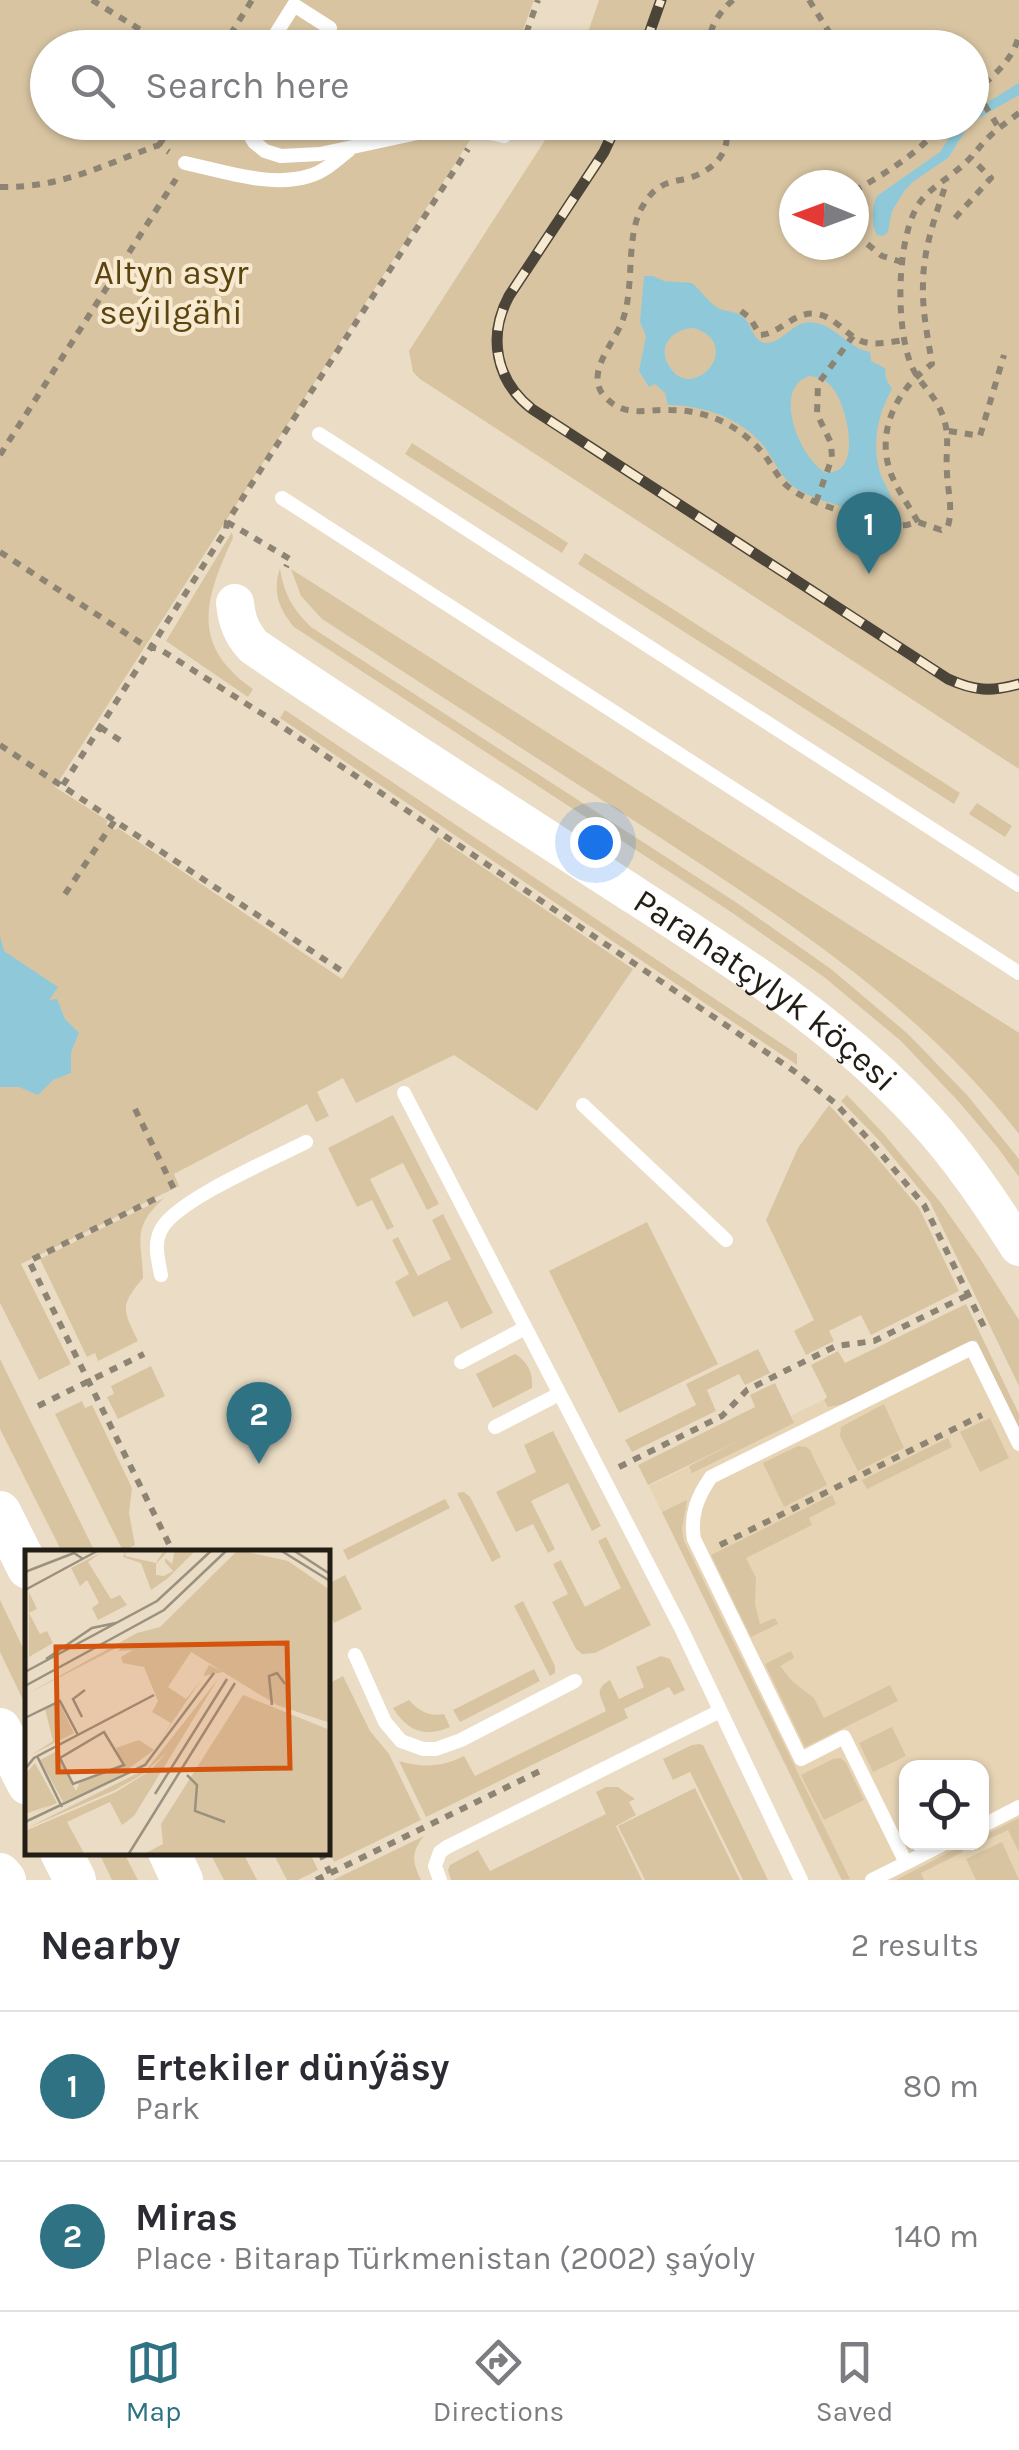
<!DOCTYPE html>
<html lang="en">
<head>
<meta charset="utf-8">
<style>
  body { margin:0; font-family:Karla,sans-serif; background:#f7f7f7; color:#2b2b33 }
  .controls { position:absolute; right:30px; bottom:30px; display:grid; overflow:hidden; border-radius:20px; box-shadow:0 2px 8px #0004 }
  .controls button { width:90px; height:90px; display:grid; place-items:center; padding:0; border:0; border-bottom:2px solid #e1e1e2; background:#fff; color:#2b2b33; font:50px sans-serif }
  .compass { position:absolute; left:779px; top:170px; width:90px; height:90px; border-radius:50%; background:#fff; box-shadow:0 2px 8px #0004; rotate:271deg }
  .you { position:absolute; left:595px; top:842px; width:35px; height:35px; margin:-25px; border:8px solid #fff; border-radius:50%; background:#1a73e8; box-shadow:0 0 0 15px #1a73e833 }
  .badge { display:grid; place-items:center; width:65px; height:65px; border-radius:50%; background:#2f7284; color:#fff; font-size:32px; font-weight:700 }
  .pin { position:absolute; translate:-50% -82px; filter:drop-shadow(0 2px 5px #0008) }
  .pin::after { content:''; position:absolute; top:52px; width:35px; height:30px; background:inherit; clip-path:polygon(0 0,100% 0,50% 100%) }
  .list { margin:0; padding:0; list-style:none }
  h2 { display:flex; justify-content:space-between; align-items:center; height:130px; margin:0; padding:0 40px; font-size:42px }
  h2 small { font-size:32px; font-weight:400; color:#7c7c81 }
  .list li { display:grid; grid-template-columns:65px 1fr auto; gap:30px; align-items:center; box-sizing:border-box; height:150px; padding:0 40px; border-top:2px solid #e1e1e2 }
  .list b { display:block; font-size:38px; white-space:nowrap }
  .list p { margin:0; font-size:32px; white-space:nowrap; color:#7c7c81 }
  .list em { font-size:32px; font-style:normal; color:#7c7c81 }
  .icon { flex:none; width:55px; height:55px; fill:none; stroke:currentColor; stroke-width:2; stroke-linecap:round; stroke-linejoin:round }
  .map { position:relative; flex:none; width:1019px; height:1880px; overflow:hidden }
  .search { position:absolute; background:#fff; box-shadow:0 2px 8px #0004; left:30px; right:30px; top:30px; height:110px; display:flex; align-items:center; gap:25px; box-sizing:border-box; padding:0 35px; border-radius:55px; color:#7c7c81; font-size:38px }
  .sheet { height:430px; background:#fff }
  nav { display:flex; justify-content:space-around; align-items:center; box-sizing:border-box; height:140px; border-top:2px solid #e1e1e2; background:#fff; font-size:28px; color:#7c7c81 }
  nav a { display:grid; justify-items:center; gap:5px }
  nav .on { color:#2f7284 }
  .map>svg:first-child { display:block }
</style>
</head>
<body>
<div class="map">
<svg width="1019" height="1880" viewBox="0 0 1019 1880">
  <rect width="100%" height="100%" fill="#ebddc5"/>
  <path fill="#e6d4b5" fill-rule="evenodd" d="M 975,1325 L 1019,1414 L 1019,1880 L 841,1880 L 649,1486 ZM 906,1768 L 982,1768 L 982,1842 L 906,1842 Z"/>
  <path fill="#d8c4a1" fill-rule="evenodd" d="M 0,0 L 534,0 L 517,47 L 48,48 L 48,122 L 481,123 L 55,787 L 108,821 L 106,824 L 115,830 L 118,828 L 342,979 L 438,837 L 633,969 L 537,1111 L 454,1055 L 356,1103 L 343,1078 L 317,1092 L 329,1116 L 316,1122 L 307,1104 L 174,1174 L 179,1186 L 21,1264 L 71,1364 L 39,1380 L 0,1303 Z
    M 599,0 L 1019,0 L 1019,769 L 420,379 L 413,372 L 409,351 L 556,123 L 972,122 L 972,48 L 583,47 ZM 794,185 L 854,185 L 854,245 L 794,245 Z
    M 412,443 L 568,543 L 562,553 L 405,454 Z
    M 232,532 L 233,538 C 205,598 189,645 253,689 L 248,697 L 166,641 Z
    M 585,553 L 960,793 L 954,804 L 578,564 Z
    M 280,568 C 283,592 293,610 311,627 L 737,903 L 831,969 L 908,1034 L 967,1095 L 1019,1159 L 1019,1177 L 998,1148 L 959,1102 L 901,1041 L 824,977 L 731,912 L 294,627 C 279,609 272,592 280,568 Z
    M 291,569 L 1019,1033 L 1019,1134 C 917,1002 771,910 633,820 C 529,753 425,686 322,619 L 301,596 Z
    M 285,710 L 797,1054 L 797,1065 L 280,718 Z
    M 977,803 L 1012,826 L 1005,837 L 969,814 Z
    M 847,1095 L 883,1133 L 941,1203 L 979,1257 L 1019,1320 L 1019,1386 L 930,1202 L 877,1138 L 841,1101 Z
    M 829,1105 L 868,1147 L 919,1208 L 959,1291 L 871,1335 L 861,1315 L 829,1331 L 834,1341 L 806,1355 L 794,1331 L 814,1320 L 766,1220 L 798,1148 Z
    M 393,1115 L 439,1204 L 427,1210 L 403,1163 L 370,1179 L 394,1227 L 387,1230 L 372,1200 L 357,1207 L 328,1148 Z
    M 164,1198 C 131,1228 142,1240 143,1278 C 119,1307 123,1309 138,1341 L 98,1361 L 95,1353 L 87,1357 L 40,1259 Z
    M 443,1214 L 493,1313 L 461,1329 L 447,1301 L 413,1317 L 395,1282 L 409,1274 L 392,1240 L 398,1237 L 418,1276 L 451,1259 L 432,1220 Z
    M 647,1222 L 718,1364 L 619,1413 L 549,1271 Z
    M 966,1304 L 1019,1414 L 1019,1428 L 976,1340 L 845,1404 L 828,1407 L 824,1400 L 827,1397 L 811,1365 L 838,1351 L 845,1363 Z
    M 758,1349 L 770,1373 L 745,1385 L 739,1374 L 707,1390 L 716,1411 L 632,1452 L 625,1440 L 696,1405 L 686,1384 Z
    M 515,1354 C 528,1362 533,1373 532,1388 L 493,1408 L 476,1374 Z
    M 0,1359 L 95,1552 L 62,1552 L 0,1429 Z
    M 151,1366 L 165,1396 L 118,1419 L 107,1397 L 114,1394 L 111,1386 Z
    M 775,1383 L 794,1423 L 692,1473 L 689,1466 L 740,1440 L 648,1485 L 638,1465 L 755,1407 L 750,1395 Z
    M 82,1401 L 85,1408 L 92,1405 L 132,1488 L 129,1513 L 135,1545 L 123,1551 L 55,1414 Z
    M 884,1404 L 904,1448 L 858,1471 L 840,1436 L 841,1427 Z
    M 990,1418 L 1009,1458 L 980,1472 L 960,1432 Z
    M 553,1431 L 601,1526 L 592,1531 L 568,1483 L 531,1501 L 555,1549 L 548,1553 L 533,1524 L 516,1532 L 496,1492 L 536,1472 L 524,1445 Z
    M 948,1438 L 952,1447 L 867,1489 L 862,1480 Z
    M 798,1446 L 806,1447 L 810,1450 L 827,1485 L 784,1507 L 763,1463 Z
    M 464,1492 L 470,1497 L 501,1557 L 492,1562 L 457,1493 Z
    M 832,1495 L 836,1504 L 809,1518 L 812,1525 L 746,1558 L 756,1578 L 755,1604 L 760,1624 L 775,1618 L 778,1624 L 751,1637 L 711,1555 Z
    M 445,1499 L 450,1508 L 348,1560 L 343,1550 Z
    M 687,1500 L 682,1529 L 684,1541 L 850,1879 L 842,1880 L 662,1512 Z
    M 606,1537 L 651,1625 L 595,1653 L 582,1654 L 576,1649 L 552,1602 L 568,1594 L 553,1564 L 561,1560 L 585,1607 L 621,1588 L 598,1541 Z
    M 345,1575 L 362,1609 L 334,1623 L 328,1609 L 328,1584 Z
    M 0,1600 L 27,1656 L 27,1708 L 0,1652 Z
    M 523,1601 L 555,1666 L 555,1673 L 550,1676 L 514,1606 Z
    M 791,1651 L 794,1658 L 780,1666 L 793,1682 L 814,1698 L 824,1718 L 890,1685 L 898,1701 L 805,1747 L 765,1664 Z
    M 661,1656 L 670,1659 L 685,1690 L 674,1695 L 669,1687 L 624,1709 L 628,1718 L 426,1817 L 399,1761 C 423,1768 442,1767 464,1756 L 475,1776 L 606,1711 C 601,1696 593,1690 610,1680 L 619,1699 L 644,1687 L 636,1667 Z
    M 534,1669 L 540,1681 L 460,1722 L 453,1710 Z
    M 343,1676 L 370,1731 L 389,1754 L 421,1820 L 334,1862 L 328,1849 L 328,1684 Z
    M 409,1700 C 419,1711 429,1717 444,1714 L 450,1727 C 425,1738 407,1731 393,1708 Z
    M 892,1727 L 906,1756 L 873,1772 L 859,1743 Z
    M 699,1744 L 703,1745 L 768,1880 L 743,1880 L 690,1772 L 673,1780 L 663,1759 L 692,1745 Z
    M 841,1758 L 846,1763 L 864,1800 L 824,1820 L 801,1775 L 833,1759 Z
    M 606,1787 L 618,1787 L 635,1799 L 629,1802 L 636,1815 L 616,1826 L 642,1880 L 451,1880 L 448,1870 L 450,1865 L 478,1850 L 490,1871 L 606,1814 L 596,1792 Z
    M 695,1788 L 740,1880 L 645,1880 L 618,1826 Z
    M 1019,1818 L 1019,1852 L 1008,1830 L 972,1847 L 969,1843 L 982,1842 L 982,1836 Z
    M 424,1836 C 411,1852 412,1862 421,1880 L 333,1880 Z
    M 1002,1842 L 1019,1880 L 976,1880 L 966,1859 Z
    M 961,1846 L 963,1852 L 921,1873 L 924,1880 L 896,1880 Z
    M 99,1853 L 124,1853 L 138,1880 L 112,1880 Z
    M 210,1853 L 243,1853 L 257,1880 L 224,1880 Z
    M 273,1853 L 310,1853 L 318,1870 L 298,1880 L 287,1880 Z"/>
  <path fill="#8fc9d9" fill-rule="evenodd" d="M 1019,83 L 1019,95 L 972,122 L 972,112 Z
    M 971,122 L 948,158 L 914,181 L 905,190 L 892,211 L 888,232 L 883,236 L 877,235 C 871,225 872,206 877,196 L 940,152 L 959,123 Z
    M 644,276 L 653,276 L 664,281 L 692,283 C 702,291 708,303 720,309 C 727,312 736,311 742,316 C 754,325 753,350 775,341 C 790,334 797,319 816,323 C 837,327 848,348 870,352 L 871,361 L 885,368 L 886,379 L 892,389 C 878,413 872,442 879,469 C 883,486 897,498 891,515 L 887,518 L 876,517 C 850,507 818,503 794,487 C 781,477 775,462 766,449 C 744,419 704,405 668,405 L 665,393 L 655,384 L 649,387 L 639,371 L 646,336 L 640,322 ZM 694,328 C 747,345 690,407 668,364 C 657,344 675,328 694,328 ZM 809,376 C 818,377 824,379 830,385 C 845,400 858,452 841,468 C 836,472 831,472 826,473 C 800,459 771,389 809,376 Z
    M 0,936 L 4,951 L 58,987 L 49,1000 L 57,999 L 65,1019 L 79,1033 L 71,1052 L 71,1073 L 53,1080 L 38,1095 L 19,1087 L 0,1087 Z"/>
  <g fill="none" stroke-linecap="round" stroke-linejoin="round">
    <path stroke="#8e8473" stroke-width="6" stroke-dasharray="8 8" stroke-linecap="butt" d="M 92,0 L 170,48
      M 809,0 L 839,48
      M 222,48 L 252,0
      M 521,48 L 538,0
      M 707,48 C 710,27 718,13 733,0
      M 976,91 L 999,128
      M 972,94 C 991,78 1013,61 1019,35
      M 725,122 C 733,151 715,170 689,178 C 679,181 668,181 660,187 C 653,191 648,197 644,204 C 624,234 636,286 622,322 C 613,345 583,375 606,398 C 626,418 646,409 670,410 C 691,410 711,415 729,425 C 745,434 758,446 768,460 C 774,469 779,478 786,485 C 806,504 865,518 892,526 L 907,525 L 918,522 L 941,530 L 948,526 C 953,508 948,493 947,474 C 945,447 952,433 939,407 C 932,393 920,383 913,369 C 895,332 896,241 918,205 C 928,189 949,178 963,165 C 971,158 977,150 984,142 C 994,131 1007,122 1019,113
      M 159,145 L 174,122
      M 801,185 C 817,174 832,175 848,185
      M 0,187 C 63,188 102,165 159,145 L 169,152
      M 854,191 C 888,172 919,153 944,122
      M 794,193 C 786,206 785,222 794,235
      M 854,193 C 864,206 862,222 854,236
      M 955,218 L 991,178 L 971,158
      M 855,234 L 882,256 L 902,262
      M 804,245 C 816,253 832,254 844,245
      M 741,311 L 750,318 L 760,335 C 781,334 794,310 817,314 C 834,317 843,331 857,339 C 870,347 890,342 904,340
      M 949,431 L 980,436 L 1004,355
      M 0,455 L 176,179
      M 816,502 L 832,458 L 831,443 L 817,414 L 818,384 L 853,336
      M 227,522 L 290,559 L 286,567
      M 918,522 C 909,506 898,491 891,474 C 875,431 897,389 932,364 C 928,338 922,311 923,284 C 923,249 936,214 947,181
      M 0,552 L 144,645 L 161,650 L 280,725 L 794,1071 L 835,1103 L 872,1143 L 924,1205 L 986,1331
      M 100,727 L 124,743
      M 0,745 L 345,973
      M 63,785 L 226,530 L 227,522 L 468,149
      M 65,894 L 115,820
      M 135,1109 L 174,1189
      M 155,1199 L 29,1261 L 173,1552
      M 38,1406 L 144,1354
      M 619,1467 L 722,1416 L 747,1390 L 789,1369 L 836,1346 L 874,1341 L 968,1295
      M 720,1545 L 982,1415
      M 320,1852 L 330,1873
      M 316,1880 L 544,1769"/>
    <path stroke="#fff" stroke-width="14" d="M 267,48 L 294,5 L 330,28
      M 242,122 L 254,142 L 265,151 L 281,156 L 320,154 L 441,128 L 472,129 L 504,136
      M 185,163 C 223,171 271,188 309,176 C 324,172 337,160 349,150
      M 319,434 L 1019,885
      M 282,498 L 1019,973
      M 404,1093 L 681,1628 L 801,1880
      M 583,1105 L 726,1240
      M 161,1275 C 158,1259 153,1243 162,1228 C 179,1199 273,1159 306,1142
      M 461,1362 L 525,1328
      M 495,1427 L 559,1394
      M 355,1655 L 385,1722 L 401,1741 L 423,1749 L 436,1749 L 461,1740 L 575,1681
      M 982,1826 L 1019,1807
      M 947,1842 L 906,1863 L 844,1737 L 801,1759 L 694,1539 C 690,1515 697,1497 711,1477 L 972,1348 L 1019,1444
      M 440,1880 L 435,1866 L 440,1852 L 447,1847 L 720,1711
      M 872,1880 L 906,1863"/>
    <path stroke="#fff" stroke-width="38" id="s1" d="M 235,603 C 237,621 241,632 253,646 C 366,723 482,796 597,871 C 711,945 832,1017 924,1118 C 960,1157 990,1202 1019,1247"/>
    <path stroke="#fff" stroke-width="42" d="M 0,1512 L 28,1568
      M 0,1729 L 28,1784
      M 61,1852 L 75,1880
      M 169,1852 L 182,1880
      M 0,1874 L 5,1880"/>
    <g stroke="#4b4438" stroke-width="11">
      <path id="rail" d="M 644,48 L 661,0
        M 618,122 L 604,152 L 509,296 C 487,337 496,381 532,409 L 948,679 C 975,691 990,692 1019,684"/>
    </g>
    <use href="#rail" stroke="#f8ead1" stroke-width="8" stroke-dasharray="22" stroke-linecap="butt"/>
  </g>
  <g text-anchor="middle" dominant-baseline="central" stroke-width="8" stroke-linejoin="round" paint-order="stroke">
    <g font-size="35" fill="#5c440e" stroke="#f8ead1">
      <text x="171" y="272">Altyn asyr<tspan x="171" dy="40">seýilgähi</tspan></text>
    </g>
    <g font-size="35" fill="#231e15" stroke="#f8ead1">
      <text stroke="none"><textPath href="#s1" startOffset="665">Parahatçylyk köçesi</textPath></text>
    </g>
  </g>
  <g transform="translate(25 1550)">
    <rect width="305" height="305" fill="#ebddc5"/>
    <path d="M 101,0 L 100,6 L 131,13 L 139,0 L 144,0 L 131,14 L 131,25 L 139,26 L 148,21 L 140,12 L 140,8 L 147,14 L 150,0 L 171,0 L 142,29 L 126,40 L 116,13 L 98,7 ZM 213,0 L 263,11 L 305,40 L 305,173 L 252,155 L 198,122 L 178,126 L 184,115 L 197,121 L 166,102 L 143,137 L 161,149 L 176,130 L 133,193 L 146,173 L 127,162 L 133,151 L 119,117 L 98,113 L 96,107 L 108,100 L 93,101 L 103,92 L 0,145 L 112,83 L 135,77 ZM 77,2 L 63,12 L 86,49 L 95,45 L 102,55 L 73,70 L 67,58 L 74,53 L 62,30 L 55,36 L 46,18 ZM 4,42 L 12,59 L 4,63 L 15,84 L 22,81 L 28,93 L 4,107 ZM 193,129 L 109,266 L 97,275 L 85,252 L 42,272 L 60,305 L 0,305 L 0,281 L 91,242 L 126,220 L 142,202 L 118,224 L 90,240 L 0,279 L 123,218 ZM 218,145 L 305,180 L 305,305 L 117,305 L 138,294 L 136,274 ZM 34,152 L 49,183 L 6,205 L 28,191 L 20,159 ZM 114,190 L 129,200 L 91,228 L 38,252 L 15,210 L 30,202 L 51,241 L 55,232 L 99,216 L 91,198 ZM 10,213 L 32,253 L 0,267 L 26,255 L 0,264 L 0,224 Z" fill="#d8c4a1"/>
    <path fill="none" stroke="#9b917f" stroke-width="2.5" d="M 255,0 L 305,31M 268,0 L 305,24M 0,22 L 49,3 L 58,9M 0,40 L 74,0M 21,109 L 67,78 L 91,73M 0,122 L 132,51 L 187,0M 0,136 L 139,60 L 202,0M 247,155 L 244,126 L 252,123 L 260,134M 57,167 L 48,149 L 60,140M 0,168 L 35,151 L 53,185M 79,182 L 99,215 L 48,234 L 35,208 ZM 12,206 L 37,257M 0,219 L 9,208 L 129,145M 162,225 L 172,235 L 170,261 L 200,272M 130,244 L 202,129M 0,272 L 120,215 L 189,123M 103,305 L 210,133"/>
    <path fill="#d4530d" fill-opacity="0.15" stroke="#d4530d" stroke-width="5" d="M 262,93 L 265,218 L 33,222 L 31,97 Z"/>
    <rect width="305" height="305" fill="none" stroke="#231e15" stroke-width="5"/>
  </g>
</svg>
<div class="controls">
<button><svg class="icon" aria-label="locate" viewBox="0 0 24 24"><circle cx="12" cy="12" r="6"/><path d="M12 2v4M12 18v4M2 12h4M18 12h4"/></svg></button>
</div>
<svg class="compass" viewBox="-18 -18 36 36"><path d="M0-13l5 13h-10z" fill="#e53935"/><path d="M0 13l5-13h-10z" fill="#7c7c81"/></svg>
<div class="you"></div>
<div class="pin badge" style="left:869px;top:574px">1</div>
<div class="pin badge" style="left:259px;top:1464px">2</div>
<div class="search"><svg class="icon" aria-label="search" viewBox="0 0 24 24"><circle cx="10" cy="10" r="6"/><path d="M15 15l6 6"/></svg>Search here</div>
</div>
<section class="sheet">
<h2>Nearby<small>2 results</small></h2>
<ul class="list">
<li><span class="badge">1</span><div><b>Ertekiler dünýäsy</b><p>Park</p></div><em>80 m</em></li>
<li><span class="badge">2</span><div><b>Miras</b><p>Place · Bitarap Türkmenistan (2002) şaýoly</p></div><em>140 m</em></li>
</ul>
</section>
<nav>
<a class="on"><svg class="icon" aria-label="map" viewBox="0 0 24 24"><path d="M3 6l6-2 6 2 6-2v14l-6 2-6-2-6 2zM9 4v14M15 6v14"/></svg>Map</a>
<a><svg class="icon" aria-label="directions" viewBox="0 0 24 24"><path d="M12 3l9 9-9 9-9-9zM9 14v-3h6M13 9l2 2-2 2"/></svg>Directions</a>
<a><svg class="icon" aria-label="saved" viewBox="0 0 24 24"><path d="M7 4h10v16l-5-4-5 4z"/></svg>Saved</a>
</nav>
</body>
</html>
